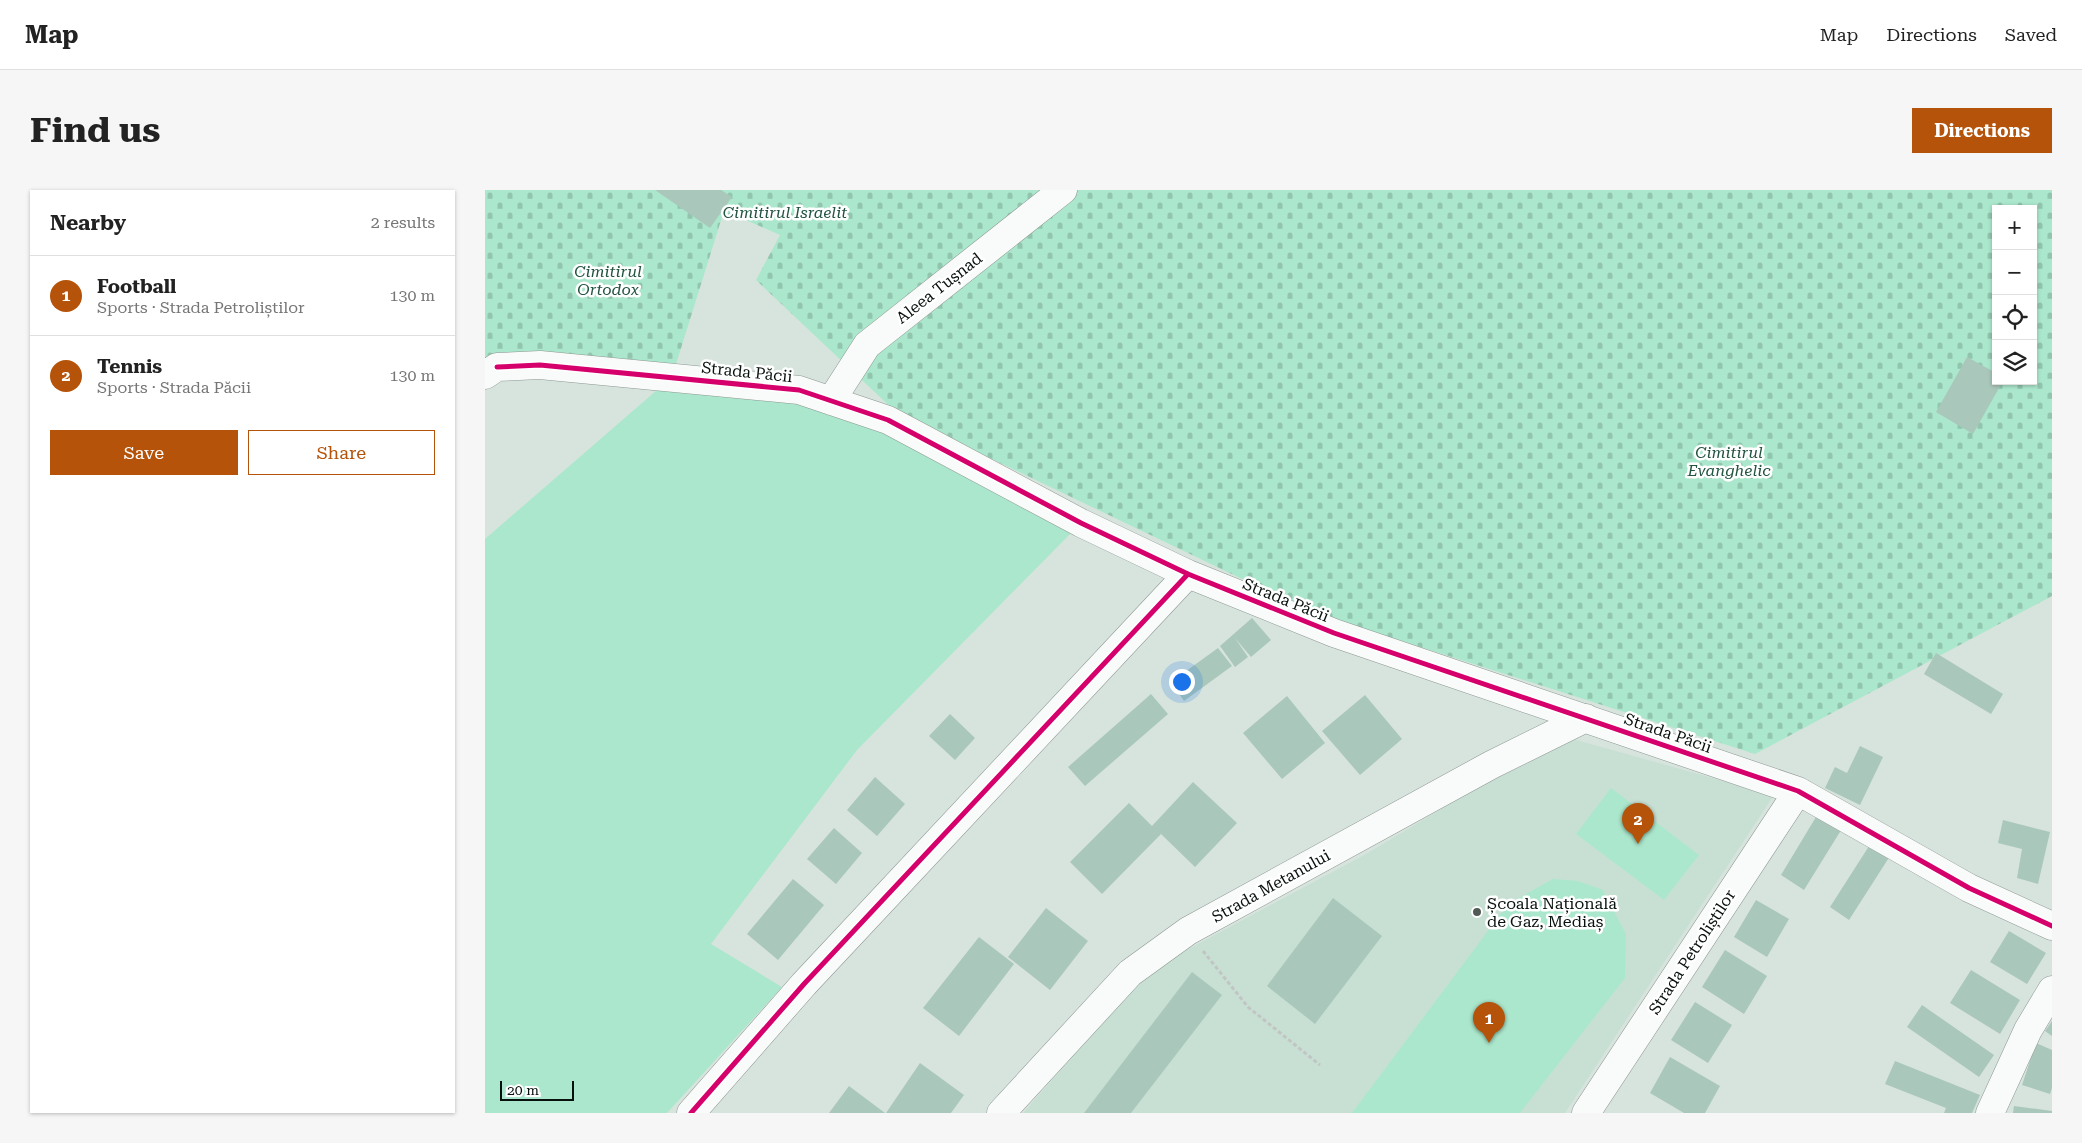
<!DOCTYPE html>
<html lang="en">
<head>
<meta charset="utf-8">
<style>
  body { margin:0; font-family:"Roboto Serif",serif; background:#f6f6f6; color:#222 }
  .controls { position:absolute; right:15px; top:15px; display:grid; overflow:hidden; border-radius:0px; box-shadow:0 1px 4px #0004 }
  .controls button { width:45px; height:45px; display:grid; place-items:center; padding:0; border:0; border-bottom:1px solid #e0e0e0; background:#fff; color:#222; font:25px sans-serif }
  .scale { position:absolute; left:15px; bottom:12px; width:74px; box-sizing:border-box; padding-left:5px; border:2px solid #08110d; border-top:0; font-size:14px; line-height:18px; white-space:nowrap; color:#08110d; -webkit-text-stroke:4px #fff; paint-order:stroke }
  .you { position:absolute; left:696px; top:491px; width:18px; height:18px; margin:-12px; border:4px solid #fff; border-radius:50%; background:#1a73e8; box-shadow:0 0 0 8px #1a73e833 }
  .badge { display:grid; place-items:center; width:32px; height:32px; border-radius:50%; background:#b45309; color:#fff; font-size:16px; font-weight:700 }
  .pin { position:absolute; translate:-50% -41px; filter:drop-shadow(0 1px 2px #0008) }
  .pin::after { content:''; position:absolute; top:26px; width:18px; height:15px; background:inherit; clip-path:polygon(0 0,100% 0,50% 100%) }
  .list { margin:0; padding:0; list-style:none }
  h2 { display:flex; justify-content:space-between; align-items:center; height:65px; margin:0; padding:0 20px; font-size:21px }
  h2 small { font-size:16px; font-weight:400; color:#767676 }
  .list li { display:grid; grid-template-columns:32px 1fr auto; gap:15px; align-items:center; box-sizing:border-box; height:80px; padding:0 20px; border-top:1px solid #e0e0e0 }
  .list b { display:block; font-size:19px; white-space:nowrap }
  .list p { margin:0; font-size:16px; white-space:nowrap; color:#767676 }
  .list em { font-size:16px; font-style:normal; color:#767676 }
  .actions { display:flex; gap:10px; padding:15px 20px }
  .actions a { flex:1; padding:11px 0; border:1px solid #b45309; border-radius:0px; text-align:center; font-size:18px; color:#b45309 }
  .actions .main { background:#b45309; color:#fff }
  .icon { flex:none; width:28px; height:28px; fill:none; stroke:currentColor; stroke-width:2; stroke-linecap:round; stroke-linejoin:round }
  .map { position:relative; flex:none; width:1567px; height:923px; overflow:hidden; border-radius:0px }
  header { display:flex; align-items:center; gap:30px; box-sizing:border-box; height:70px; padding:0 25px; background:#fff; border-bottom:1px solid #e0e0e0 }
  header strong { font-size:24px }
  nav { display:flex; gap:28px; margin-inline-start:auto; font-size:18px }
  .intro { display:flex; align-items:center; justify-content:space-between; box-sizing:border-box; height:120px; padding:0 30px }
  h1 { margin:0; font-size:35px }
  .button { padding:12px 22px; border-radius:0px; background:#b45309; color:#fff; font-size:18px; font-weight:700 }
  main { display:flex; gap:30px; padding:0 30px }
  aside { flex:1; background:#fff; border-radius:0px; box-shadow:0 1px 4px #0004 }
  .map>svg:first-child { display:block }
</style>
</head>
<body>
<header>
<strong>Map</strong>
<nav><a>Map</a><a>Directions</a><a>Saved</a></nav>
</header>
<div class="intro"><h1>Find us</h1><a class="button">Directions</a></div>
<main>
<aside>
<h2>Nearby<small>2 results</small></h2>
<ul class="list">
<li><span class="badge">1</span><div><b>Football</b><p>Sports · Strada Petroliștilor</p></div><em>130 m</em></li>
<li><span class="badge">2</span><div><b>Tennis</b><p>Sports · Strada Păcii</p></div><em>130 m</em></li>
</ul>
<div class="actions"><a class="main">Save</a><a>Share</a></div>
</aside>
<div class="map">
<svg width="1567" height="923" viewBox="0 0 1567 923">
  <defs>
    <pattern id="cemetery-stones" width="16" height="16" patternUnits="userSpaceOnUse" patternTransform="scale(1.25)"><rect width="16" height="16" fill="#abe7cc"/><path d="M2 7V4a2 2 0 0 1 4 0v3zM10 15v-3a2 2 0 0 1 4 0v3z" fill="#92c5ae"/></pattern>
  </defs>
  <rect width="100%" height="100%" fill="#d7e4dd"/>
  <path fill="#c8e0d4" d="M 1084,548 L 1289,605 L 1080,923 L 538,923 L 664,780 L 881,664 L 1013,585 Z"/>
  <path fill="#abe7cc" d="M 187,187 L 314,200 L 596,333 L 372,560 L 226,754 L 297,797 L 182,923 L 0,923 L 0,349 Z
    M 1126,598 L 1214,665 L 1179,710 L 1091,644 Z
    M 1068,689 L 1093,691 L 1118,700 L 1141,744 L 1140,788 L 1035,923 L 867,923 L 1023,714 Z"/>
  <path fill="url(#cemetery-stones)" fill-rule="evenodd" d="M 0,0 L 1567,0 L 1567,406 L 1270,564 L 826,422 L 413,224 L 271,90 L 295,45 L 254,27 L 238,24 L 187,187 L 0,182 ZM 1511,19 L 1548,19 L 1548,191 L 1511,191 Z"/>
  <path fill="#aac7bb" d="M 170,0 L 236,0 L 247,7 L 225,38 Z
    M 1482,167 L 1511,183 L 1511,191 L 1518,191 L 1488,244 L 1451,222 Z
    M 767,428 L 786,450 L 766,467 L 750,448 L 763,467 L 750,477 L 735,456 Z
    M 733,458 L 747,476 L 699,511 L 686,492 Z
    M 1451,463 L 1518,504 L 1506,524 L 1439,484 Z
    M 666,504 L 683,524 L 600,596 L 583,577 Z
    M 880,505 L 917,549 L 875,585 L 837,541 Z
    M 802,506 L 840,553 L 797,589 L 758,543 Z
    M 465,524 L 490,548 L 470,570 L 444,546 Z
    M 1375,556 L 1398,567 L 1375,615 L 1340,598 L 1350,577 L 1362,583 Z
    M 390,587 L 420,614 L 392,646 L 362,620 Z
    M 708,592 L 752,633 L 710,677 L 676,644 L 617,704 L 585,672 L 644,613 L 667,636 Z
    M 1334,622 L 1358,637 L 1319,700 L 1296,685 Z
    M 1518,630 L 1565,642 L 1553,694 L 1532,688 L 1537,659 L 1513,653 Z
    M 349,638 L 377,663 L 351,694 L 322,669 Z
    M 1386,653 L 1405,666 L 1364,730 L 1345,717 Z
    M 308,689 L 339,715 L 293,770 L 262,744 Z
    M 848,708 L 897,746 L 830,834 L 782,796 Z
    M 1271,710 L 1304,729 L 1282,767 L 1249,747 Z
    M 561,718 L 603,751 L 565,800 L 523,767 Z
    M 1524,741 L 1561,763 L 1542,794 L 1505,772 Z
    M 494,747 L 529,774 L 474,846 L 438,818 Z
    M 1240,760 L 1282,786 L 1259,824 L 1217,797 Z
    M 1486,780 L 1535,810 L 1515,844 L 1465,813 Z
    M 707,782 L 737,805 L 646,923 L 599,923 Z
    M 1210,812 L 1247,835 L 1223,873 L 1186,850 Z
    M 1437,815 L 1509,865 L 1494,887 L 1422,837 Z
    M 1567,831 L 1567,846 L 1560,841 Z
    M 1551,853 L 1567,860 L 1567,898 L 1565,904 L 1537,895 Z
    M 1185,867 L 1235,896 L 1220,923 L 1199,923 L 1165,903 Z
    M 1410,871 L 1495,905 L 1487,923 L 1459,923 L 1461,918 L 1400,894 Z
    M 435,873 L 479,905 L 466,923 L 401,923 Z
    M 364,896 L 400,923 L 344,923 Z
    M 1529,916 L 1567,921 L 1567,923 L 1528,923 Z"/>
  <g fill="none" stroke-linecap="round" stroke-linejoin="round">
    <g stroke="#8d9792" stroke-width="29">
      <path id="minor" d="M 0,185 L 12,177 L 55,175 L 314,200 L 403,230 L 596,333 L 703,384 L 849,443 L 1313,601 L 1484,698 L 1567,736
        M 346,211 L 382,155 L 578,0
        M 206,923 L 319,794 L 703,384
        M 516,923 L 645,783 L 703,741 L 1006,575 L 1101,528
        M 1101,923 L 1313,601
        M 1505,923 L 1543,840 L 1567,800"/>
    </g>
    <path stroke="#c1c5c3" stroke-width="3" stroke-dasharray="4 2.5" stroke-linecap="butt" d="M 718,761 L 763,817 L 835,875"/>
    <use href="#minor" stroke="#f9fbfa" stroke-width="28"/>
    <g stroke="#fff" stroke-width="8">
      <path id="cycleway" d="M 12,177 L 55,175 L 314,200 L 403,230 L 596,333 L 703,384 L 849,443 L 1313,601 L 1484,698 L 1567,736
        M 206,923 L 319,794 L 703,384"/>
    </g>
    <use href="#cycleway" stroke="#d6006c" stroke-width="5"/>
  </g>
  <circle fill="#505b56" stroke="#fff" stroke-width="2" cx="992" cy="722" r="5"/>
  <g text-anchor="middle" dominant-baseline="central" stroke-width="5" stroke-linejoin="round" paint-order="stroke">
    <g font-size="16" font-style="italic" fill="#235440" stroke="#fff">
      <text x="300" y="22">Cimitirul Israelit</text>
      <text x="123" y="81">Cimitirul<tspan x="123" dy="18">Ortodox</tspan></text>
      <text x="1244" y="262">Cimitirul<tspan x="1244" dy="18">Evanghelic</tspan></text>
    </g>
    <g font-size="16" fill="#08110d" stroke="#fff">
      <text transform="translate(454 98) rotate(-38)">Aleea Tușnad</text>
      <text transform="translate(262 182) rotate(6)">Strada Păcii</text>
      <text transform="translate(801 410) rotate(22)">Strada Păcii</text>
      <text transform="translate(1183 543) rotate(19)">Strada Păcii</text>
      <text transform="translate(786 696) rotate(-29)">Strada Metanului</text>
      <text transform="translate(1207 762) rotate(-57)">Strada Petroliștilor</text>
    </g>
    <g font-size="16" fill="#08110d" stroke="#fff" text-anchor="start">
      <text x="1002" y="713">Școala Națională<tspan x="1002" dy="18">de Gaz, Mediaș</tspan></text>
    </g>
  </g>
</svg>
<div class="controls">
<button>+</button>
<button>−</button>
<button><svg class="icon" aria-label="locate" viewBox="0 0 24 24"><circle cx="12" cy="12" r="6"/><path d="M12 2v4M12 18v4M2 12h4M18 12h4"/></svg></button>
<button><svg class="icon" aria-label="layers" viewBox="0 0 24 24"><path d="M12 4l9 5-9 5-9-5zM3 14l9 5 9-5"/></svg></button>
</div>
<div class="scale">20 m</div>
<div class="you"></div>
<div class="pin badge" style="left:1004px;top:853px">1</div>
<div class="pin badge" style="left:1153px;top:654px">2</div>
</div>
</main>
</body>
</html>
